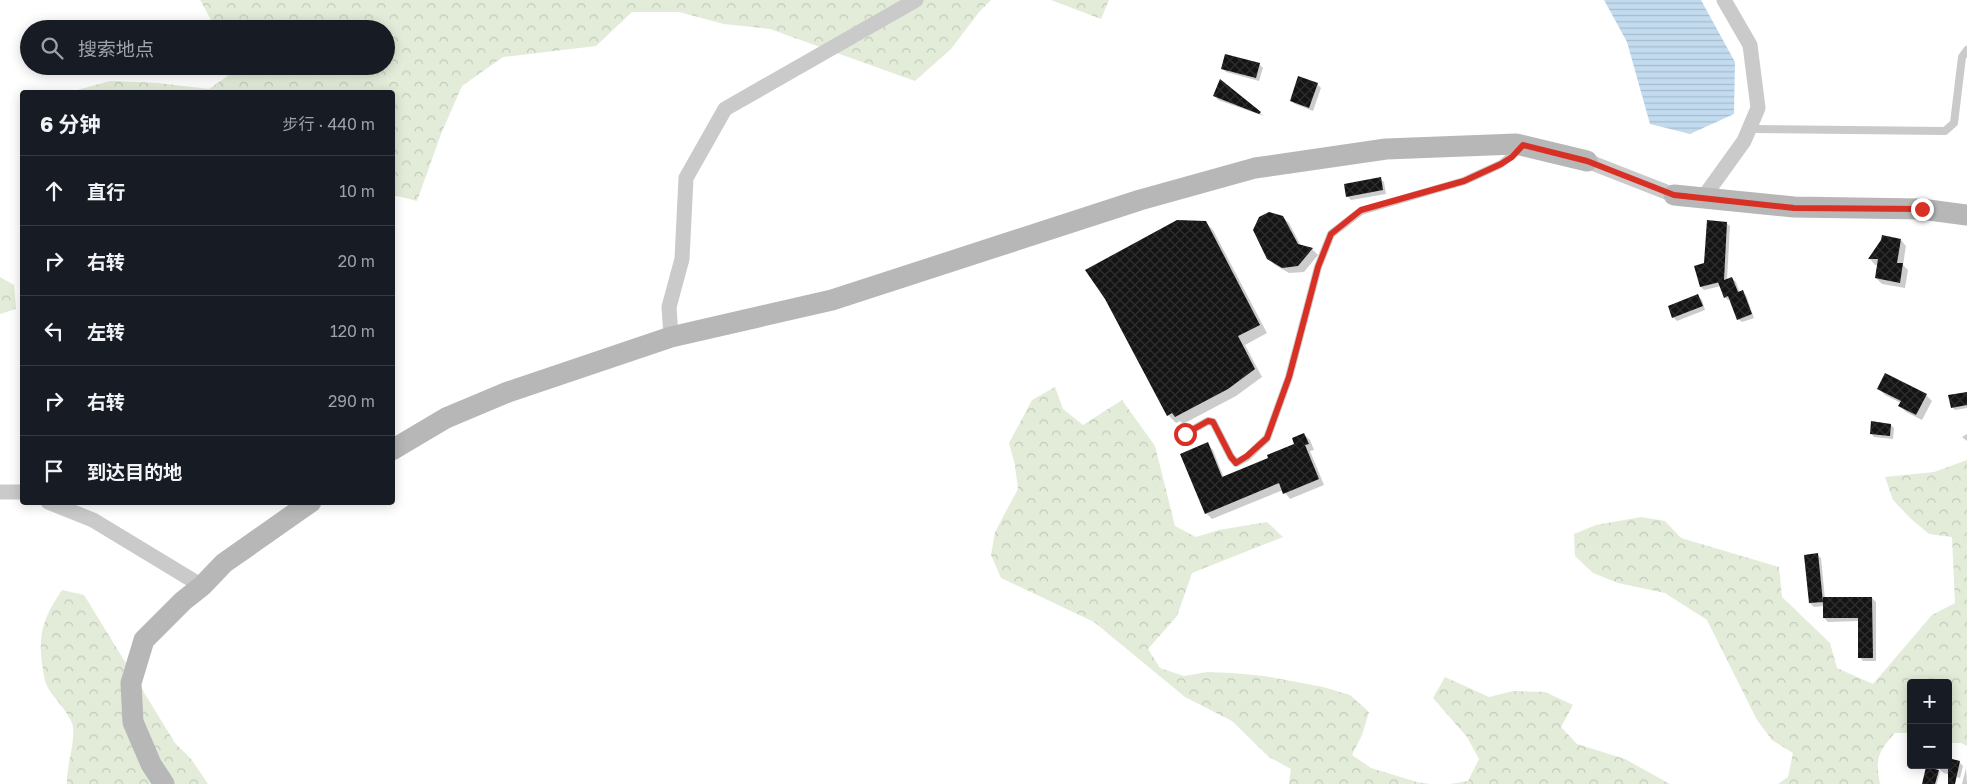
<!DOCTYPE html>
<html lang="zh">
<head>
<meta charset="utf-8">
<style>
  body { margin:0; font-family:"Golos Text","Noto Sans SC",sans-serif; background:#242831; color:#f1f3f6 }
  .controls { position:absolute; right:15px; bottom:15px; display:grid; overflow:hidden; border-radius:5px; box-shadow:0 2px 12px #0003 }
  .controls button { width:45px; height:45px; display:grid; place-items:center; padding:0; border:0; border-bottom:1px solid #363941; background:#171b24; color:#f1f3f6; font:25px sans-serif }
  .stop { position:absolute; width:15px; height:15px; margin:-11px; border:4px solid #d93025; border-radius:50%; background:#fff }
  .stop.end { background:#d93025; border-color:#fff; box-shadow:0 1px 5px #0008 }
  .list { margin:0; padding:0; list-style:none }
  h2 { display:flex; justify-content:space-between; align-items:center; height:65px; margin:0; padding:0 20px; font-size:21px }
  h2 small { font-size:16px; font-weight:400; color:#9ea1a6 }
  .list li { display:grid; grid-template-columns:32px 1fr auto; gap:15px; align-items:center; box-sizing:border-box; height:70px; padding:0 20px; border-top:1px solid #363941 }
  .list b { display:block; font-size:19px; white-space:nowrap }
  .list em { font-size:16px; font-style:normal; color:#9ea1a6 }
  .icon { flex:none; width:28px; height:28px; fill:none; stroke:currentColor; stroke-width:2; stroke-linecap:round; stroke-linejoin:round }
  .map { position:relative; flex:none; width:1967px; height:784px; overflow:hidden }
  .search { position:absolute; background:#171b24; box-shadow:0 2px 12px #0003; left:20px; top:20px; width:375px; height:55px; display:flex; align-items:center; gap:12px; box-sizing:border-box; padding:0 18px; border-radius:28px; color:#9ea1a6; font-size:19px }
  .panel { position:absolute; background:#171b24; box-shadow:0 2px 12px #0003; left:20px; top:90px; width:375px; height:415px; border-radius:5px }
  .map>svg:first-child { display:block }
</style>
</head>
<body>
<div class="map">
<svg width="1967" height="784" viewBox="0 0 1967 784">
  <defs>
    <pattern id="forest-crowns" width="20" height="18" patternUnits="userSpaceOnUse" patternTransform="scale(1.25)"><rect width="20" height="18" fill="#e2ecd9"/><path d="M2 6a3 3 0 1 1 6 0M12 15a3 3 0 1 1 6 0" fill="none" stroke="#c2cbbb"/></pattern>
    <pattern id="water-rules" width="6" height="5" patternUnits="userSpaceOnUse" patternTransform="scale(1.25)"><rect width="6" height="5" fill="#c3dbef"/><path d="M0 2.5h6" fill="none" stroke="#a8bccd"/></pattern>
    <pattern id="building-cross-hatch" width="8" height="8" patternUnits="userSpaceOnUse" patternTransform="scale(1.25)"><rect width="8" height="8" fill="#141414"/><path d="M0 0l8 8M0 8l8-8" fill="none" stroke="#2e2e2e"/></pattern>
  </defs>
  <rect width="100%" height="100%" fill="#fff"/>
  <path fill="url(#forest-crowns)" d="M 200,0 L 991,0 L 980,11 L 951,49 L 915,81 L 770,29 L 724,24 L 679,12 L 632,12 L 596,46 L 503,57 L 462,86 L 441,134 L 417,201 L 393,195 L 392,92 L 70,92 L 110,81 L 158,83 L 209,89 L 242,66 L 386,66 L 386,29 L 216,29 Z
    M 1051,0 L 1109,0 L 1101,19 Z
    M 0,277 L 14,285 L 16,309 L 0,314 Z
    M 1055,387 L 1063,409 L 1083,425 L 1122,400 L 1155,446 L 1175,526 L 1196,537 L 1219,530 L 1267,522 L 1283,537 L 1192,573 L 1177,616 L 1148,649 L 1160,668 L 1184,676 L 1207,672 L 1232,673 L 1264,676 L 1323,687 L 1350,695 L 1369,712 L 1362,735 L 1352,755 L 1371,768 L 1417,782 L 1431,784 L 1289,784 L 1291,769 L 1269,757 L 1232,721 L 1185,697 L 1094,622 L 1001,578 L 991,555 L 995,532 L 1018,489 L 1015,465 L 1009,443 L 1032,400 Z
    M 1967,460 L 1967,746 L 1961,743 L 1948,743 L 1948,683 L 1911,683 L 1911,733 L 1895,733 C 1878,752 1875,758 1880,784 L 1778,784 L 1788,777 L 1793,753 L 1772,740 L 1757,720 L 1707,620 L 1665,593 L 1618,583 L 1593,573 L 1575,556 L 1574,534 L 1596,525 L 1641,517 L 1665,521 L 1681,538 L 1779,567 L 1782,597 L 1830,643 L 1837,668 L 1873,684 L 1932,615 L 1955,603 L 1952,537 L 1929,534 L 1910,518 L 1893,500 L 1885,477 L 1934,472 Z
    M 62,590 L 84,595 L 175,743 L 191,759 L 208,784 L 67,784 C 66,766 77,738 72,723 C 68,712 54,698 48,688 C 45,683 44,676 43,670 C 37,635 43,618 62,590 Z
    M 1445,677 L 1489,697 L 1513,691 L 1545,692 L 1573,705 L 1561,727 L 1577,744 L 1625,759 L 1670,784 L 1450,784 L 1468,781 L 1479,759 L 1467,737 L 1433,698 Z"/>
  <path fill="url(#water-rules)" d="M 1604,0 L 1701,0 L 1735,62 L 1734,114 L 1690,134 L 1650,124 L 1627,42 Z"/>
  <path fill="#0003" d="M 1259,64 L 1263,68 L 1259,81 L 1226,72 L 1222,68 Z
    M 1317,84 L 1321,88 L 1313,111 L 1295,104 L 1291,101 Z
    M 1215,96 L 1260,113 L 1264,116 L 1218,100 Z
    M 1380,179 L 1384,182 L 1386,194 L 1351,200 L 1347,196 Z
    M 1282,217 L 1289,223 L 1301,246 L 1312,249 L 1318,255 L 1304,272 L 1289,273 L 1275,265 L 1268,259 Z
    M 1205,222 L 1213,230 L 1267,333 L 1245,345 L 1262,377 L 1236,396 L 1183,424 L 1180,421 L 1176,423 L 1168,415 Z
    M 1726,223 L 1730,226 L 1727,280 L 1732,278 L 1736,282 L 1740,293 L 1742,292 L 1746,295 L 1754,318 L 1742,322 L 1738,319 L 1731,299 L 1728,300 L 1725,297 L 1721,286 L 1704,290 L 1701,287 L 1695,267 L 1706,264 Z
    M 1901,240 L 1906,246 L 1903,265 L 1908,270 L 1905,288 L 1882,284 L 1876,278 L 1878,265 L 1875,265 L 1870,259 Z
    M 1698,296 L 1702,300 L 1705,310 L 1677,321 L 1673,317 Z
    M 1879,389 L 1926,395 L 1932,401 L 1922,420 L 1906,412 L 1900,406 L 1901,403 L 1885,395 Z
    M 1967,393 L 1967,408 L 1955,410 L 1952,407 Z
    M 1891,425 L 1894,428 L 1893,439 L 1874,437 L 1871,433 Z
    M 1304,434 L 1310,440 L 1314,450 L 1310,451 L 1324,485 L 1290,499 L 1283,490 L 1212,519 L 1206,513 L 1207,444 L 1213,450 L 1224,478 L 1270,459 L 1296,444 Z
    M 1967,434 L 1967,441 L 1962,437 Z
    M 1817,555 L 1821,558 L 1825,599 L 1872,598 L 1876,602 L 1876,661 L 1863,661 L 1860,657 L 1860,621 L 1828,622 L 1824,618 L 1824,606 L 1814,607 L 1810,603 L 1805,556 Z
    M 1948,760 L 1960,763 L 1963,766 L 1960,778 L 1944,773 L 1940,770 L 1937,784 L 1924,784 L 1927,768 L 1940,772 L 1941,765 L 1948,765 Z
    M 1966,768 L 1967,784 L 1962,784 Z"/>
  <path fill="url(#building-cross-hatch)" d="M 1225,54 L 1260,63 L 1256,78 L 1221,69 Z
    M 1298,76 L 1318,83 L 1309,108 L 1290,101 Z
    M 1220,79 L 1261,112 L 1259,114 L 1213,96 Z
    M 1381,177 L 1383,190 L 1346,197 L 1344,184 Z
    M 1269,212 L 1283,216 L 1298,244 L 1313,248 L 1298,266 L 1282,268 L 1267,259 L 1253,230 L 1259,217 Z
    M 1177,220 L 1206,221 L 1260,325 L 1238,336 L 1255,369 L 1228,389 L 1175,417 L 1172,413 L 1167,416 L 1105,299 L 1085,270 Z
    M 1707,220 L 1727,222 L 1724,280 L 1732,277 L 1738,292 L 1743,290 L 1752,314 L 1737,320 L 1728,296 L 1724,298 L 1718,282 L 1720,282 L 1700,287 L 1694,266 L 1704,263 Z
    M 1882,235 L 1901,239 L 1897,263 L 1903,263 L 1900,283 L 1875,278 L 1878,259 L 1868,259 L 1881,240 Z
    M 1698,294 L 1703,306 L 1672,318 L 1668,306 Z
    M 1885,373 L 1927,394 L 1916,415 L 1898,406 L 1901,401 L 1877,389 Z
    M 1967,392 L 1967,405 L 1951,408 L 1948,395 Z
    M 1871,421 L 1891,424 L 1890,436 L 1870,434 Z
    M 1304,433 L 1309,444 L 1305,445 L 1319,479 L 1283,494 L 1279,483 L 1205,514 L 1180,454 L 1208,442 L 1222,477 L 1268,458 L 1267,455 L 1294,444 L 1292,438 Z
    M 1818,553 L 1823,602 L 1809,603 L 1804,555 Z
    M 1823,597 L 1872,597 L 1873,658 L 1858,658 L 1858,618 L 1823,618 Z
    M 1948,758 L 1960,761 L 1955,784 L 1948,784 Z
    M 1926,767 L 1939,770 L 1935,784 L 1922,784 Z"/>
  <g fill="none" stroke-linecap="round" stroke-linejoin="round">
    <path stroke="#cacaca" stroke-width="8" d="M 1749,129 L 1945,131 L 1954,123 L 1962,57 L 1967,50
      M 1185,434 L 1208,421 L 1213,422 L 1231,457 L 1236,463 L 1247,457 L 1267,438 L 1289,377 L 1318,267 L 1331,234 L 1361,211 L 1464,181 L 1501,164 L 1520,148"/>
    <path stroke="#cacaca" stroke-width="15" d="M 1587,161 L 1674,195
      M 1703,198 L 1744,141 L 1758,108 L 1750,45 L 1724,0
      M 671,337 L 669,307 L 682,259 L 686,178 L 725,109 L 916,0
      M 0,492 L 22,492
      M 48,502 L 93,520 L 202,586"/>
    <path stroke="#b7b7b7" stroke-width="21" d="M 1674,195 L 1794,207 L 1921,209 L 1967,215
      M 392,450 L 446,418 L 508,392 L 671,337 L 832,300 L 1140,200 L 1255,168 L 1386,149 L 1516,144 L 1587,161
      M 164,784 L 151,764 L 133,722 L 131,683 L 144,640 L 183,601 L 202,586 L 224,563 L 311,502"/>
  </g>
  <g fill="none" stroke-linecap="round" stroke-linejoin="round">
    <path stroke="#d93025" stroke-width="6" d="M 1185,434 L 1208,421 L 1213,422 L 1231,457 L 1236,463 L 1247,456 L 1267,438 L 1289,377 L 1318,267 L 1331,234 L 1361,210 L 1464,181 L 1501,164 L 1512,157 L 1523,145 L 1587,161 L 1674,195 L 1794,208 L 1922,209"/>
  </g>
</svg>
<div class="controls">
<button>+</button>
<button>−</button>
</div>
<div class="stop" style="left:1185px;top:434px"></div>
<div class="stop end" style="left:1922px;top:209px"></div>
<div class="search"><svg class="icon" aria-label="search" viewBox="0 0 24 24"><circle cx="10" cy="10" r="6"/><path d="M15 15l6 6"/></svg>搜索地点</div>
<section class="panel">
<h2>6 分钟<small>步行 · 440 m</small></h2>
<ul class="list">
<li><svg class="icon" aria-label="ahead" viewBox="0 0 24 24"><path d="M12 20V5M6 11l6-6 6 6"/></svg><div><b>直行</b></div><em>10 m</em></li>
<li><svg class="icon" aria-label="right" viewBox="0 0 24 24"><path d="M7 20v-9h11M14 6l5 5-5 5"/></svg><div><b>右转</b></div><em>20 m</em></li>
<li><svg class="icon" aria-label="left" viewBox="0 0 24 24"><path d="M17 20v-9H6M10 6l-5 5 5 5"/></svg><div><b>左转</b></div><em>120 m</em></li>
<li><svg class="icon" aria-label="right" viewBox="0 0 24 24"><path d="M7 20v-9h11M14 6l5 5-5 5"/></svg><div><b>右转</b></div><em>290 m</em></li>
<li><svg class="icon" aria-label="arrive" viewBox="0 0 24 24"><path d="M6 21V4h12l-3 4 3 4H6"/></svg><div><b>到达目的地</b></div></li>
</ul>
</section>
</div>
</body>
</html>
